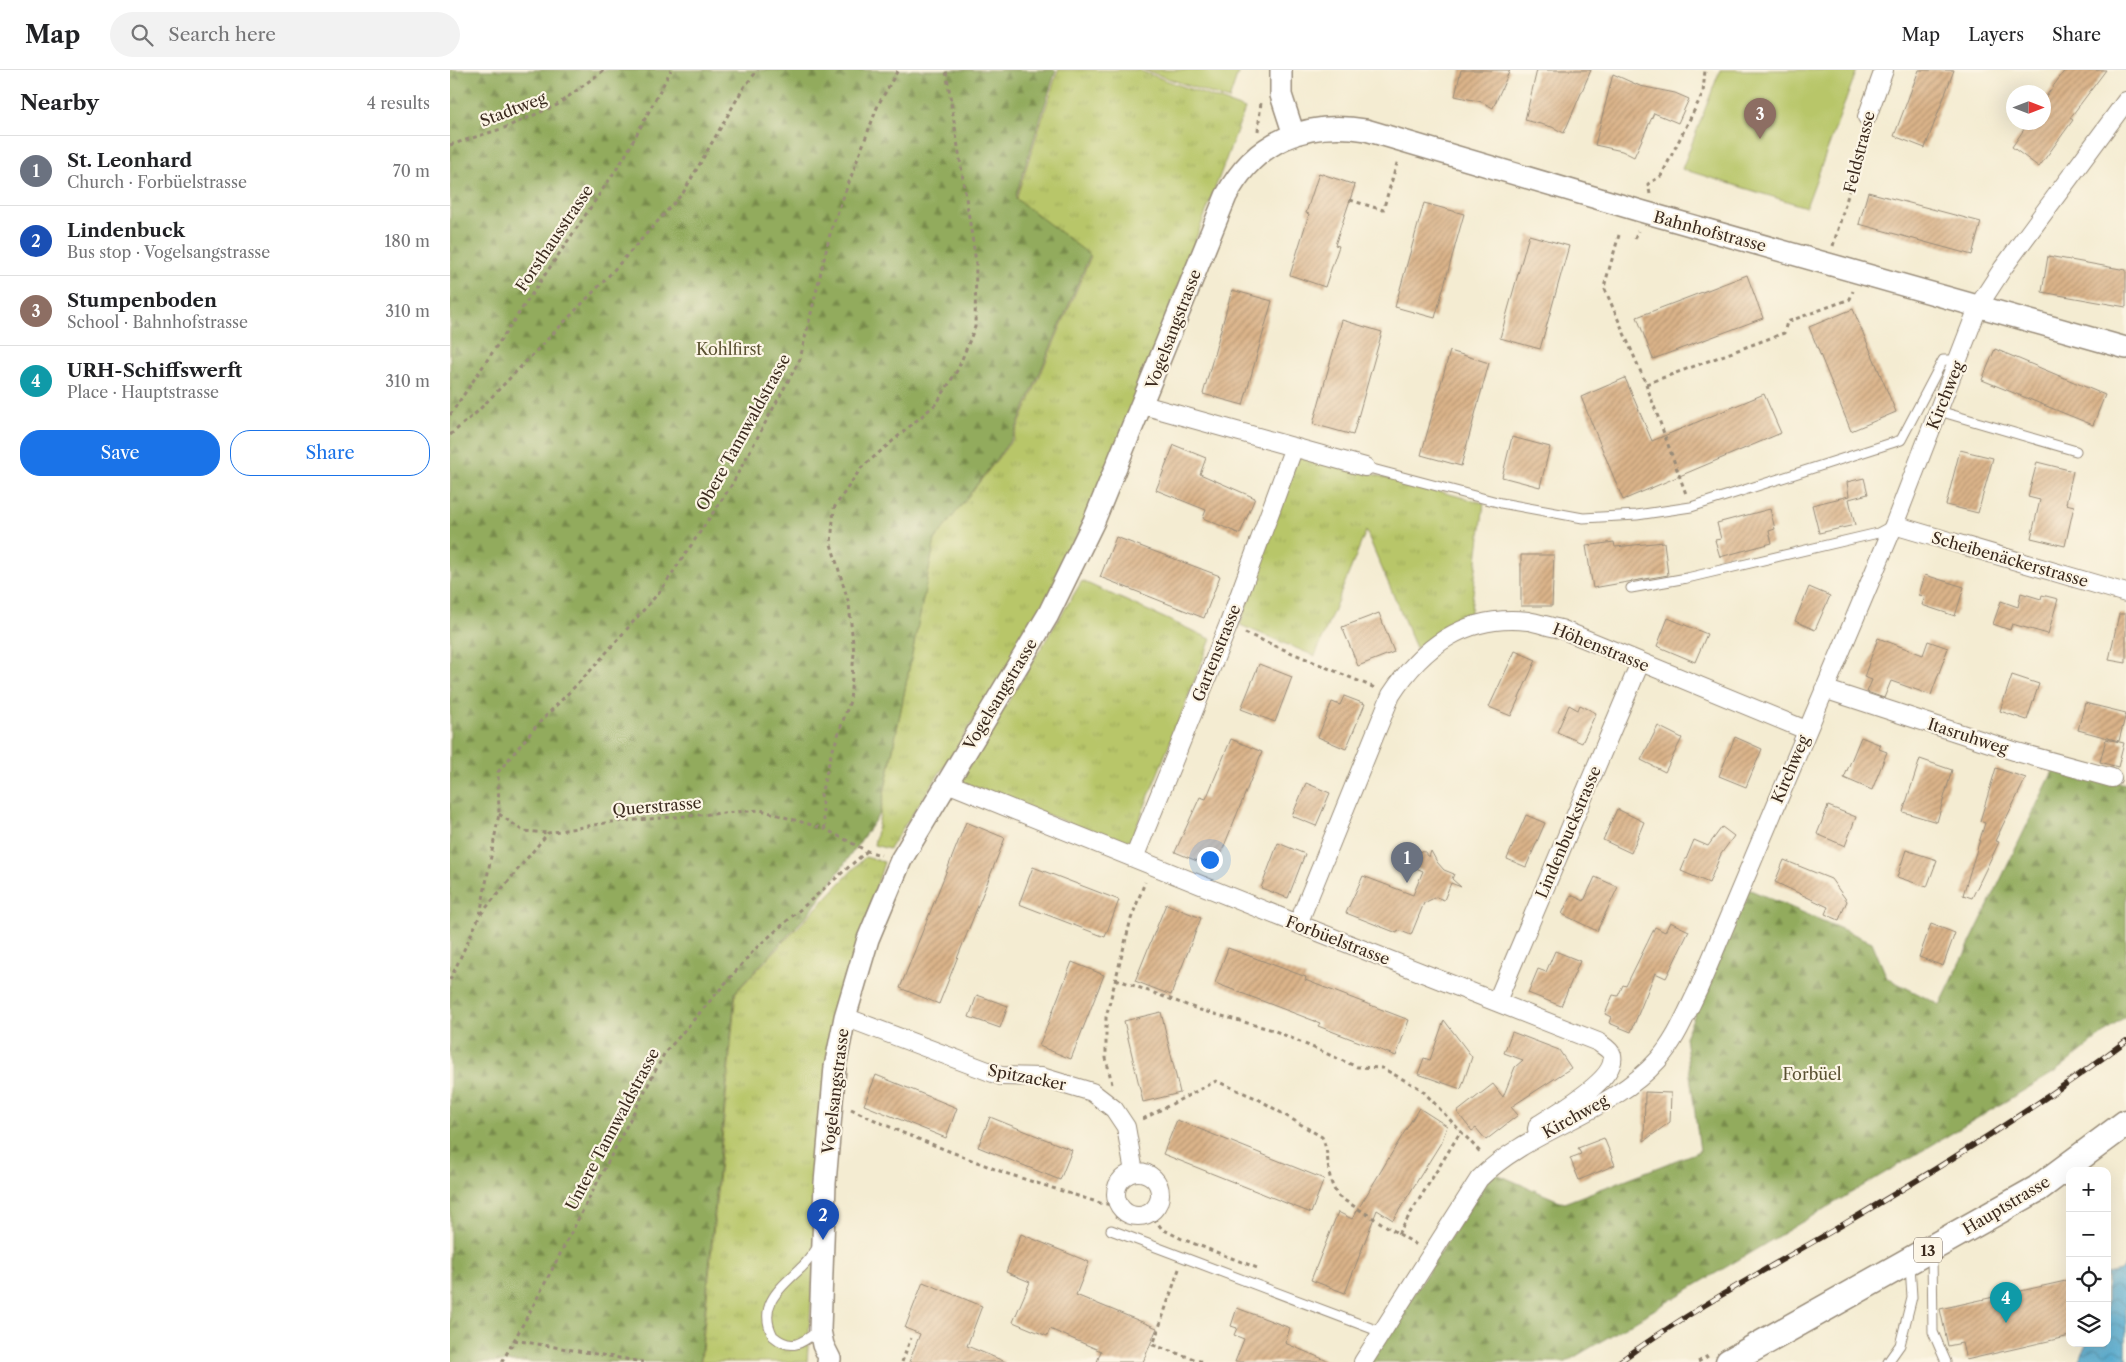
<!DOCTYPE html>
<html lang="en">
<head>
<meta charset="utf-8">
<style>
  body { margin:0; font-family:"Libre Caslon Text",serif; background:#f2f2f2; color:#202124 }
  .controls { position:absolute; right:15px; bottom:15px; display:grid; overflow:hidden; border-radius:10px; box-shadow:0 5px 20px #0002 }
  .controls button { width:45px; height:45px; display:grid; place-items:center; padding:0; border:0; border-bottom:1px solid #e0e0e0; background:#fff; color:#202124; font:25px sans-serif }
  .compass { position:absolute; left:1556px; top:15px; width:45px; height:45px; border-radius:50%; background:#fff; box-shadow:0 5px 20px #0002; rotate:90deg }
  .you { position:absolute; left:759px; top:789px; width:18px; height:18px; margin:-12px; border:4px solid #fff; border-radius:50%; background:#1a73e8; box-shadow:0 0 0 8px #1a73e833 }
  .badge { display:grid; place-items:center; width:32px; height:32px; border-radius:50%; background:#1a73e8; color:#fff; font-size:16px; font-weight:700 }
  .pin { position:absolute; translate:-50% -41px; filter:drop-shadow(0 1px 2px #0008) }
  .pin::after { content:''; position:absolute; top:26px; width:18px; height:15px; background:inherit; clip-path:polygon(0 0,100% 0,50% 100%) }
  .list { margin:0; padding:0; list-style:none }
  h2 { display:flex; justify-content:space-between; align-items:center; height:65px; margin:0; padding:0 20px; font-size:21px }
  h2 small { font-size:16px; font-weight:400; color:#757577 }
  .list li { display:grid; grid-template-columns:32px 1fr auto; gap:15px; align-items:center; box-sizing:border-box; height:70px; padding:0 20px; border-top:1px solid #e0e0e0 }
  .list b { display:block; font-size:19px; white-space:nowrap }
  .list p { margin:0; font-size:16px; white-space:nowrap; color:#757577 }
  .list em { font-size:16px; font-style:normal; color:#757577 }
  .actions { display:flex; gap:10px; padding:15px 20px }
  .actions a { flex:1; padding:11px 0; border:1px solid #1a73e8; border-radius:20px; text-align:center; font-size:18px; color:#1a73e8 }
  .actions .main { background:#1a73e8; color:#fff }
  .icon { flex:none; width:28px; height:28px; fill:none; stroke:currentColor; stroke-width:2; stroke-linecap:round; stroke-linejoin:round }
  .map { position:relative; flex:none; width:1676px; height:1292px; overflow:hidden }
  header { display:flex; align-items:center; gap:30px; box-sizing:border-box; height:70px; padding:0 25px; background:#fff; border-bottom:1px solid #e0e0e0 }
  header strong { font-size:24px }
  nav { display:flex; gap:28px; margin-inline-start:auto; font-size:18px }
  .search { width:350px; height:45px; background:#f2f2f2; display:flex; align-items:center; gap:12px; box-sizing:border-box; padding:0 18px; border-radius:28px; color:#757577; font-size:19px }
  main { display:flex }
  aside { flex:1; background:#fff }
  .map>svg:first-child { display:block }
</style>
</head>
<body>
<header>
<strong>Map</strong>
<div class="search"><svg class="icon" aria-label="search" viewBox="0 0 24 24"><circle cx="10" cy="10" r="6"/><path d="M15 15l6 6"/></svg>Search here</div>
<nav><a>Map</a><a>Layers</a><a>Share</a></nav>
</header>
<main>
<aside>
<h2>Nearby<small>4 results</small></h2>
<ul class="list">
<li><span class="badge" style="background:#6b7280">1</span><div><b>St. Leonhard</b><p>Church · Forbüelstrasse</p></div><em>70 m</em></li>
<li><span class="badge" style="background:#1a4fb4">2</span><div><b>Lindenbuck</b><p>Bus stop · Vogelsangstrasse</p></div><em>180 m</em></li>
<li><span class="badge" style="background:#8d6e63">3</span><div><b>Stumpenboden</b><p>School · Bahnhofstrasse</p></div><em>310 m</em></li>
<li><span class="badge" style="background:#0f9aa8">4</span><div><b>URH-Schiffswerft</b><p>Place · Hauptstrasse</p></div><em>310 m</em></li>
</ul>
<div class="actions"><a class="main">Save</a><a>Share</a></div>
</aside>
<div class="map">
<svg width="1676" height="1292" viewBox="0 0 1676 1292">
  <defs>
    <pattern id="grass-tufts" width="24" height="20" patternUnits="userSpaceOnUse" patternTransform="scale(1.25)"><rect width="24" height="20" fill="#b8c669"/><path d="M3 7l-1-3M5 7V3M7 7l1-3M15 17l-1-3M17 17v-4M19 17l1-3" fill="none" stroke="#9faa5b"/></pattern>
    <pattern id="forest-firs" width="22" height="20" patternUnits="userSpaceOnUse" patternTransform="scale(1.25)"><rect width="22" height="20" fill="#92ab5d"/><path d="M5 1l3.5 6h-7zM16 11l3.5 6h-7z" fill="#788b4c"/></pattern>
    <pattern id="water-waves" width="16" height="10" patternUnits="userSpaceOnUse" patternTransform="scale(1.25)"><rect width="16" height="10" fill="#53aad0"/><path d="M0 5q4-4 8 0t8 0" fill="none" stroke="#468ba8"/></pattern>
    <pattern id="building-hatch" width="6" height="6" patternUnits="userSpaceOnUse" patternTransform="scale(1.25)"><rect width="6" height="6" fill="#dbb48a"/><path d="M-1 1l2-2M0 6l6-6M5 7l2-2" fill="none" stroke="#b39370"/></pattern>
  </defs>
  <rect width="100%" height="100%" fill="#fcf5e5"/>
  <filter id="ink" filterUnits="userSpaceOnUse"><feTurbulence type="fractalNoise" baseFrequency=".02" numOctaves="2"/><feDisplacementMap in="SourceGraphic" scale="10" xChannelSelector="R" yChannelSelector="G"/><feConvolveMatrix kernelMatrix="1 2 1 2 8 2 1 2 1" color-interpolation-filters="sRGB"/></filter>
  <filter id="wash" filterUnits="userSpaceOnUse"><feTurbulence type="fractalNoise" baseFrequency=".0096" numOctaves="4" result="noise"/><feDisplacementMap in="SourceGraphic" scale="20" xChannelSelector="R" yChannelSelector="G"/><feGaussianBlur stdDeviation="1.12" result="paint"/><feColorMatrix in="noise" values="0 0 0 0 0 0 0 0 0 0 0 0 0 0 0 0 0 1.4 0 .05"/><feComposite in="paint" operator="in"/></filter>
  <g filter="url(#wash)">
    <rect width="100%" height="100%" fill="#f4ecd2"/>
    <path fill="url(#grass-tufts)" stroke="#7a7844" d="M 608,0 L 688,0 L 795,39 L 662,391 L 594,537 L 505,680 L 439,779 L 424,775 L 485,469 L 563,369 L 641,186 L 566,129 Z
      M 848,385 L 1034,433 L 1020,548 L 996,559 L 966,578 L 916,461 L 865,586 L 790,555 Z
      M 632,511 L 761,569 L 679,776 L 510,711 Z
      M 415,787 L 434,792 L 379,970 L 357,1292 L 251,1292 L 286,922 Z"/>
    <path fill="url(#forest-firs)" stroke="#666a3e" d="M 0,0 L 606,0 L 565,128 L 640,185 L 562,368 L 485,470 L 430,743 L 362,840 L 285,922 L 250,1292 L 0,1292 Z
      M 1605,697 L 1676,714 L 1676,946 L 1605,1002 L 1116,1292 L 920,1292 L 1042,1102 L 1114,1133 L 1250,1081 L 1235,967 L 1298,819 L 1422,872 L 1437,908 L 1490,935 Z"/>
    <path fill="#b8c669" stroke="#7a7844" d="M 694,0 L 789,0 L 779,30 Z
      M 1270,0 L 1407,0 L 1356,137 L 1232,99 Z"/>
    <path fill="url(#water-waves)" stroke="#476a77" d="M 1676,1195 L 1676,1292 L 1628,1292 L 1638,1273 L 1657,1273 L 1657,1204 L 1670,1201 Z"/>
    <g id="blocks">
      <path fill="url(#building-hatch)" d="M 1011,0 L 1060,0 L 1043,38 L 1032,32 L 1005,26 Z
        M 1087,0 L 1141,0 L 1114,63 L 1102,57 L 1075,50 Z
        M 1469,0 L 1504,0 L 1475,78 L 1444,66 Z
        M 1615,0 L 1656,0 L 1620,48 L 1623,50 L 1589,97 L 1562,77 L 1579,52 L 1594,52 L 1594,29 Z
        M 1163,4 L 1190,16 L 1225,23 L 1239,29 L 1228,53 L 1204,43 L 1184,87 L 1172,81 L 1145,75 Z
        M 869,103 L 905,115 L 885,175 L 889,176 L 875,217 L 840,205 L 859,144 L 856,143 Z
        M 1418,122 L 1531,152 L 1522,185 L 1409,154 Z
        M 974,133 L 1014,144 L 985,248 L 945,237 Z
        M 1079,165 L 1119,176 L 1090,279 L 1050,268 Z
        M 1598,186 L 1676,200 L 1676,237 L 1592,222 Z
        M 1297,205 L 1313,248 L 1203,289 L 1187,247 Z
        M 782,220 L 822,231 L 793,335 L 753,324 Z
        M 1403,239 L 1446,342 L 1401,361 L 1359,257 Z
        M 892,250 L 932,262 L 903,365 L 863,354 Z
        M 1545,279 L 1655,325 L 1643,355 L 1532,310 Z
        M 1000,281 L 1039,293 L 1011,396 L 971,385 Z
        M 1175,308 L 1202,371 L 1314,324 L 1331,363 L 1173,430 L 1131,327 Z
        M 1062,367 L 1100,377 L 1090,417 L 1052,407 Z
        M 724,375 L 756,388 L 750,404 L 805,428 L 790,464 L 753,448 L 756,440 L 706,420 Z
        M 1510,380 L 1543,388 L 1528,443 L 1496,435 Z
        M 1587,392 L 1623,401 L 1616,434 L 1624,436 L 1615,476 L 1581,468 L 1590,430 L 1578,427 Z
        M 1414,408 L 1418,424 L 1399,429 L 1405,455 L 1369,463 L 1362,435 L 1399,426 L 1397,412 Z
        M 1320,439 L 1325,459 L 1319,461 L 1322,473 L 1270,487 L 1265,470 L 1271,469 L 1267,453 Z
        M 666,467 L 770,506 L 754,548 L 650,507 Z
        M 1164,472 L 1165,477 L 1214,472 L 1218,505 L 1143,518 L 1136,476 Z
        M 1071,485 L 1104,485 L 1102,536 L 1071,536 Z
        M 1475,505 L 1514,517 L 1505,546 L 1472,535 L 1475,526 L 1469,525 Z
        M 1359,517 L 1380,526 L 1365,560 L 1345,551 Z
        M 1571,523 L 1591,529 L 1592,525 L 1608,529 L 1598,564 L 1562,554 L 1560,560 L 1543,554 L 1551,531 L 1568,537 Z
        M 929,543 L 944,582 L 908,596 L 892,557 Z
        M 1669,544 L 1676,544 L 1676,593 L 1659,590 Z
        M 1218,548 L 1257,564 L 1245,592 L 1207,576 Z
        M 1428,568 L 1473,585 L 1478,571 L 1498,578 L 1481,625 L 1441,611 L 1434,628 L 1417,622 L 1422,610 L 1414,607 Z
        M 1065,581 L 1086,590 L 1061,646 L 1039,637 Z
        M 809,594 L 842,607 L 825,652 L 791,639 Z
        M 1562,605 L 1589,614 L 1577,650 L 1550,641 Z
        M 894,626 L 915,634 L 896,679 L 868,667 L 882,632 L 890,635 Z
        M 1635,633 L 1676,643 L 1669,671 L 1628,660 Z
        M 1119,635 L 1128,640 L 1130,635 L 1146,643 L 1132,673 L 1107,662 Z
        M 1208,656 L 1232,668 L 1215,702 L 1191,690 Z
        M 1285,667 L 1312,679 L 1296,717 L 1269,706 Z
        M 1411,667 L 1431,675 L 1429,679 L 1437,682 L 1422,720 L 1394,708 Z
        M 781,669 L 812,682 L 768,791 L 750,784 L 747,791 L 725,782 L 750,727 L 756,729 Z
        M 1656,669 L 1674,673 L 1668,697 L 1650,692 Z
        M 1470,689 L 1502,700 L 1487,752 L 1453,742 Z
        M 1546,698 L 1576,708 L 1545,771 L 1549,772 L 1522,828 L 1513,825 L 1535,753 L 1530,751 Z
        M 856,713 L 880,723 L 866,756 L 842,746 Z
        M 1378,736 L 1406,747 L 1395,776 L 1367,764 Z
        M 1167,739 L 1194,752 L 1181,783 L 1153,770 Z
        M 1076,745 L 1095,753 L 1076,797 L 1057,789 Z
        M 516,752 L 555,768 L 489,934 L 450,918 Z
        M 1272,757 L 1284,766 L 1271,784 L 1259,813 L 1231,801 L 1244,770 L 1258,776 Z
        M 828,773 L 855,784 L 838,828 L 811,818 Z
        M 1456,780 L 1487,790 L 1477,817 L 1447,807 Z
        M 963,781 L 976,782 L 976,785 L 979,787 L 981,781 L 987,792 L 994,800 L 1004,804 L 1002,809 L 1011,817 L 1001,813 L 994,830 L 986,827 L 974,833 L 961,865 L 948,860 L 947,863 L 896,843 L 913,806 L 963,825 L 973,801 L 947,790 Z
        M 1334,790 L 1381,809 L 1397,831 L 1389,850 L 1375,844 L 1378,837 L 1325,812 Z
        M 583,797 L 669,830 L 655,867 L 569,834 Z
        M 1145,807 L 1168,817 L 1147,861 L 1112,844 L 1121,825 L 1134,831 Z
        M 716,834 L 751,848 L 721,925 L 685,911 Z
        M 1220,852 L 1239,861 L 1216,908 L 1205,903 L 1181,962 L 1159,953 L 1161,947 L 1155,944 L 1163,925 L 1168,926 L 1173,915 L 1176,916 L 1205,857 L 1215,862 Z
        M 1481,854 L 1505,863 L 1493,896 L 1469,887 Z
        M 778,878 L 856,907 L 855,910 L 959,950 L 946,986 L 868,956 L 870,953 L 765,913 Z
        M 1105,881 L 1130,891 L 1111,936 L 1078,923 L 1088,899 L 1096,902 Z
        M 622,892 L 654,905 L 621,989 L 589,976 Z
        M 527,925 L 558,936 L 550,958 L 519,947 Z
        M 711,942 L 730,1023 L 693,1032 L 674,951 Z
        M 994,950 L 1022,987 L 1011,1019 L 968,1004 L 974,988 L 980,990 Z
        M 1062,962 L 1109,980 L 1121,998 L 1061,1037 L 1068,1045 L 1036,1070 L 1026,1058 L 1022,1061 L 1007,1042 L 1043,1014 L 1053,1027 L 1065,997 L 1073,990 L 1054,983 Z
        M 426,1005 L 507,1038 L 496,1068 L 414,1035 Z
        M 1195,1022 L 1221,1023 L 1220,1052 L 1194,1071 Z
        M 969,1038 L 997,1056 L 992,1071 L 943,1150 L 927,1140 L 895,1223 L 861,1210 L 888,1142 L 902,1149 Z
        M 540,1047 L 622,1080 L 610,1110 L 528,1077 Z
        M 727,1050 L 874,1109 L 861,1143 L 713,1084 Z
        M 1154,1068 L 1165,1095 L 1129,1110 L 1120,1088 L 1131,1084 L 1128,1078 Z
        M 571,1164 L 639,1192 L 626,1225 L 707,1258 L 693,1292 L 647,1292 L 651,1281 L 600,1259 L 597,1266 L 563,1252 L 580,1212 L 556,1202 Z
        M 1620,1210 L 1620,1266 L 1516,1290 L 1512,1273 L 1498,1276 L 1490,1239 Z
        M 473,1212 L 532,1236 L 517,1276 L 556,1292 L 459,1292 L 470,1264 L 455,1258 Z
        M 787,1238 L 840,1258 L 835,1273 L 880,1292 L 785,1292 L 794,1269 L 784,1265 L 787,1258 L 781,1256 Z"/>
    </g>
  </g>
  <g filter="url(#ink)">
    <use href="#blocks" fill-opacity="0" stroke="#988b78" stroke-width="1"/>
    <g fill="none" stroke-linecap="round" stroke-linejoin="round">
      <g stroke="#988b78" stroke-width="11">
        <path id="service" d="M 1489,341 L 1626,381
          M 915,397 L 1051,433 L 1133,448 L 1187,445 L 1241,437 L 1451,370 L 1493,290 L 1509,290
          M 1181,518 L 1237,508 L 1428,463 L 1443,455
          M 661,1160 L 931,1262
          M 368,1177 C 363,1183 359,1190 353,1196 C 333,1216 306,1233 323,1266 C 342,1282 352,1273 369,1260
          M 1482,1183 L 1483,1262 L 1496,1292
          M 1438,1292 L 1450,1275 L 1462,1227 L 1460,1195"/>
      </g>
      <g stroke="#988b78" stroke-width="20">
        <path id="minor" d="M 1417,47 L 1434,0
          M 693,335 L 915,397
          M 1444,455 L 1676,523
          M 1374,619 L 1567,682 L 1662,708
          M 497,713 L 848,854 L 1148,972 C 1153,976 1160,979 1162,985 C 1168,1009 1105,1044 1088,1055 L 1087,1059
          M 684,788 L 778,556 L 844,377
          M 848,854 L 941,625 C 973,576 1016,544 1078,551 C 1089,553 1100,557 1111,559 L 1356,660
          M 1047,931 L 1190,593
          M 395,947 L 551,1006 L 592,1007 L 642,1022 L 664,1039 L 676,1057 L 684,1102
          M666 1124a22 22 0 1 1 44 0a22 22 0 1 1-44 0Z
          M 913,1292 L 1029,1109 C 1080,1058 1160,1044 1208,990 C 1226,970 1236,944 1248,920 L 1444,455 L 1529,235 L 1553,198 L 1676,31"/>
      </g>
      <g stroke="#988b78" stroke-width="24">
        <path id="tertiary" d="M 831,0 L 831,25 L 844,65
          M 378,1292 L 380,1289 L 373,1275 L 370,1260 L 375,1113 L 385,997 L 395,947 L 418,869 L 451,790 L 598,545 L 644,451 L 776,126 C 805,71 856,50 916,60 L 1194,142 L 1676,278"/>
      </g>
      <g stroke="#988b78" stroke-width="29">
        <path id="primary" d="M 1279,1292 L 1587,1119 L 1676,1053"/>
      </g>
      <path stroke="#988b78" stroke-width="3" stroke-dasharray="4 4" stroke-linecap="butt" d="M 808,61 L 811,32
        M 0,75 L 54,58 L 107,35 L 154,0
        M 1200,124 L 1198,114 L 1211,106 L 1253,23 L 1255,0
        M 900,130 L 933,140 L 948,90
        M 1169,165 L 1154,217 L 1196,314 L 1334,263 L 1337,252 L 1400,229 L 1403,221
        M 1185,169 L 1188,161
        M 1383,176 L 1416,64
        M 1196,314 L 1236,424
        M 0,345 L 174,88 L 221,0
        M 0,365 L 27,342 L 154,211 L 233,123 L 294,17 L 308,0
        M 795,563 L 925,618
        M 49,744 L 73,761 L 98,763
        M 375,759 L 371,724 L 381,685 L 400,631 L 404,583 L 399,534 L 381,474 L 384,438 L 411,398 L 487,333 L 508,299 L 525,257 L 526,192 L 496,0
        M 31,844 L 98,763 L 161,752 L 311,740 L 375,759 L 417,781 L 431,785
        M 666,909 L 750,940 L 823,960 L 907,997 L 932,998 L 971,1019 L 1032,1084
        M 0,910 L 30,845 L 49,744 L 48,702 L 88,654 L 142,599 L 211,520 L 281,416 L 350,289 L 381,160 L 428,35 L 448,0
        M 662,1014 L 656,988 L 656,947 L 681,849 L 695,812
        M 401,1039 L 453,1063 L 555,1103 L 650,1133 L 670,1136 L 666,1148
        M 693,1049 L 766,1011 L 808,1029 L 872,1067 C 882,1090 874,1107 889,1127 L 967,1175
        M 699,1142 L 712,1159 L 732,1169 L 810,1199
        M 948,1164 L 1011,1061
        M 729,1199 L 703,1275 L 753,1292
        M 64,1270 L 193,1292
        M 52,1292 L 82,1238 L 214,984 L 305,879 L 417,781
        M 452,1292 L 461,1268
        M 1248,1292 L 1258,1286"/>
      <use href="#service" stroke="#fff" stroke-width="9"/>
      <use href="#minor" stroke="#fff" stroke-width="18"/>
      <use href="#tertiary" stroke="#fff" stroke-width="21"/>
      <use href="#primary" stroke="#fff" stroke-width="26"/>
      <g stroke="#3b2a1e" stroke-width="5.5">
        <path id="rail" d="M 1169,1292 C 1240,1240 1319,1198 1394,1154 C 1491,1097 1586,1038 1676,971"/>
      </g>
      <use href="#rail" stroke="#fcf5e5" stroke-width="4" stroke-dasharray="11" stroke-linecap="butt"/>
    </g>
  </g>
  <g text-anchor="middle" dominant-baseline="central" stroke-width="4.5" stroke-linejoin="round" paint-order="stroke">
    <rect fill="#fcf5e5" stroke="#75675a" stroke-width="1" x="1464" y="1167.5" width="28" height="25" rx="4"/>
    <g font-size="15" font-weight="bold" fill="#3b2a1e">
      <text x="1478" y="1180">13</text>
    </g>
    <g font-size="16" fill="#3b2a1e" stroke="#fcf5e5">
      <text transform="translate(63 39) rotate(-21)">Stadtweg</text>
      <text transform="translate(1409 82) rotate(-76)">Feldstrasse</text>
      <text transform="translate(1260 161) rotate(15)">Bahnhofstrasse</text>
      <text transform="translate(104 168) rotate(-56)">Forsthausstrasse</text>
      <text transform="translate(723 259) rotate(-69)">Vogelsangstrasse</text>
      <text transform="translate(1495 325) rotate(-68)">Kirchweg</text>
      <text transform="translate(293 362) rotate(-61)">Obere Tannwaldstrasse</text>
      <text transform="translate(1560 489) rotate(16)">Scheibenäckerstrasse</text>
      <text transform="translate(1151 577) rotate(22)">Höhenstrasse</text>
      <text transform="translate(766 583) rotate(-68)">Gartenstrasse</text>
      <text transform="translate(550 624) rotate(-59)">Vogelsangstrasse</text>
      <text transform="translate(1518 666) rotate(18)">Itasruhweg</text>
      <text transform="translate(1340 699) rotate(-67)">Kirchweg</text>
      <text transform="translate(207 736) rotate(-5)">Querstrasse</text>
      <text transform="translate(1118 762) rotate(-67)">Lindenbuckstrasse</text>
      <text transform="translate(888 870) rotate(21)">Forbüelstrasse</text>
      <text transform="translate(577 1007) rotate(11)">Spitzacker</text>
      <text transform="translate(385 1021) rotate(-83)">Vogelsangstrasse</text>
      <text transform="translate(1125 1046) rotate(-29)">Kirchweg</text>
      <text transform="translate(162 1059) rotate(-62)">Untere Tannwaldstrasse</text>
      <text transform="translate(1556 1135) rotate(-31)">Hauptstrasse</text>
    </g>
    <g font-size="16" fill="#5a5131" stroke="#fcf5e5">
      <text x="279" y="279">Kohlfirst</text>
      <text x="1362" y="1004">Forbüel</text>
    </g>
  </g>
</svg>
<div class="controls">
<button>+</button>
<button>−</button>
<button><svg class="icon" aria-label="locate" viewBox="0 0 24 24"><circle cx="12" cy="12" r="6"/><path d="M12 2v4M12 18v4M2 12h4M18 12h4"/></svg></button>
<button><svg class="icon" aria-label="layers" viewBox="0 0 24 24"><path d="M12 4l9 5-9 5-9-5zM3 14l9 5 9-5"/></svg></button>
</div>
<svg class="compass" viewBox="-18 -18 36 36"><path d="M0-13l5 13h-10z" fill="#e53935"/><path d="M0 13l5-13h-10z" fill="#757577"/></svg>
<div class="you"></div>
<div class="pin badge" style="left:957px;top:813px;background:#6b7280">1</div>
<div class="pin badge" style="left:373px;top:1170px;background:#1a4fb4">2</div>
<div class="pin badge" style="left:1310px;top:69px;background:#8d6e63">3</div>
<div class="pin badge" style="left:1556px;top:1253px;background:#0f9aa8">4</div>
</div>
</main>
</body>
</html>
